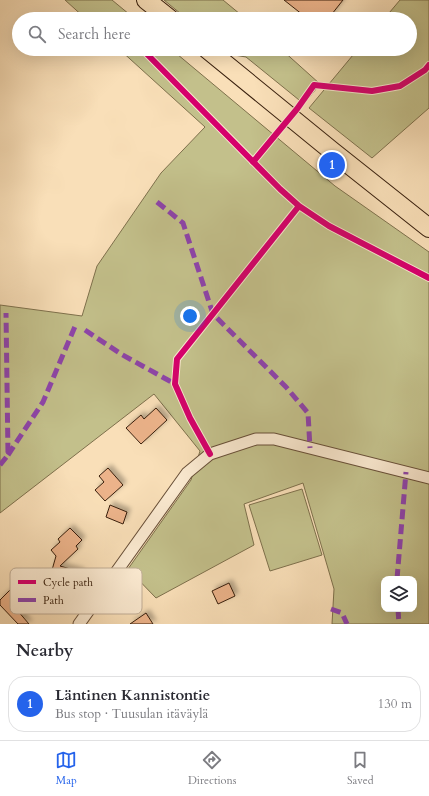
<!DOCTYPE html>
<html lang="en">
<head>
<meta charset="utf-8">
<style>
  body { margin:0; font-family:Cardo,serif; background:#f2f2f3; color:#2b2b33 }
  .controls { position:absolute; right:12px; bottom:12px; display:grid; overflow:hidden; border-radius:8px; box-shadow:0 4px 16px #0002 }
  .controls button { width:36px; height:36px; display:grid; place-items:center; padding:0; border:0; border-bottom:1px solid #e1e1e2; background:#fff; color:#2b2b33; font:20px sans-serif }
  .you { position:absolute; left:190px; top:316px; width:14px; height:14px; margin:-10px; border:3px solid #fff; border-radius:50%; background:#1a73e8; box-shadow:0 0 0 6px #1a73e833 }
  .badge { display:grid; place-items:center; width:26px; height:26px; border-radius:50%; background:#2563eb; color:#fff; font-size:13px; font-weight:700 }
  .pin { position:absolute; translate:-50% -50%; border:2px solid #fff; box-shadow:0 1px 4px #0006 }
  .list { margin:0; padding:0; list-style:none }
  h2 { display:flex; justify-content:space-between; align-items:center; height:52px; margin:0; padding:0 16px; font-size:17px }
  h2 small { font-size:13px; font-weight:400; color:#7c7c81 }
  .list li { display:grid; grid-template-columns:26px 1fr auto; gap:12px; align-items:center; box-sizing:border-box; height:56px; margin:0 8px 8px; padding:0 8px; border:1px solid #e1e1e2; border-radius:16px }
  .list b { display:block; font-size:15px; white-space:nowrap }
  .list p { margin:0; font-size:13px; white-space:nowrap; color:#7c7c81 }
  .list em { font-size:13px; font-style:normal; color:#7c7c81 }
  .icon { flex:none; width:22px; height:22px; fill:none; stroke:currentColor; stroke-width:2; stroke-linecap:round; stroke-linejoin:round }
  .map { position:relative; flex:none; width:429px; height:624px; overflow:hidden }
  .search { position:absolute; background:#fff; box-shadow:0 4px 16px #0002; left:12px; right:12px; top:12px; height:44px; display:flex; align-items:center; gap:10px; box-sizing:border-box; padding:0 14px; border-radius:22px; color:#7c7c81; font-size:15px }
  .sheet { height:116px; background:#fff }
  nav { display:flex; justify-content:space-around; align-items:center; box-sizing:border-box; height:56px; border-top:1px solid #e1e1e2; background:#fff; font-size:11px; color:#7c7c81 }
  nav a { display:grid; justify-items:center; gap:2px }
  nav .on { color:#2563eb }
  .map>svg:first-child { display:block }
</style>
</head>
<body>
<div class="map">
<svg width="429" height="624" viewBox="0 0 429 624">
  <defs>
    <filter id="shadow"><feDropShadow dx="3.5" dy="-3.5" stdDeviation="2" flood-color="#0004"/></filter>
  </defs>
  <rect width="100%" height="100%" fill="#f9dfb8"/>
  <filter id="stains"><feTurbulence type="fractalNoise" baseFrequency=".005" numOctaves="4"/><feColorMatrix values="0 0 0 0 .2 0 0 0 0 .09 0 0 0 0 .02 0 0 0 .5 -.17"/></filter>
  <radialGradient id="worn" r=".72"><stop offset=".6" stop-color="#630" stop-opacity="0"/><stop offset="1" stop-color="#630" stop-opacity=".3"/></radialGradient>
  <path fill="#c3c08b" stroke="#7e704c" fill-rule="evenodd" d="M 65,0 L 112,0 L 135,19 L 86,19 Z
    M 164,0 L 223,0 L 246,19 L 187,19 Z
    M 400,0 L 429,0 L 429,108 L 372,158 L 309,108 L 358,49 L 410,49 L 410,19 L 384,19 Z
    M 119,49 L 171,49 L 335,186 L 429,252 L 429,624 L 332,624 L 334,589 L 303,483 L 244,504 L 254,545 L 156,598 L 128,569 L 191,480 L 200,451 L 154,394 L 0,513 L 0,305 L 82,316 L 97,266 L 161,173 L 205,127 ZM 384,579 L 414,579 L 414,609 L 384,609 Z
    M 222,49 L 281,49 L 320,84 L 304,104 L 246,57 L 228,54 Z
    M 302,489 L 322,555 L 270,571 L 249,505 Z"/>
  <path fill="#ecb38a" stroke="#381f0d" filter="url(#shadow)" d="M 284,0 L 343,0 L 328,19 L 308,19 Z
    M 156,408 L 167,420 L 141,444 L 126,428 L 141,415 L 144,419 Z
    M 108,468 L 123,485 L 105,501 L 95,490 L 104,482 L 99,476 Z
    M 110,505 L 127,512 L 123,524 L 106,517 Z
    M 70,528 L 82,540 L 76,546 L 78,549 L 60,566 L 81,572 L 76,586 L 50,577 L 56,556 L 51,550 L 60,542 L 58,539 Z
    M 20,580 L 34,594 L 17,610 L 29,624 L 18,624 L 0,605 L 0,600 Z
    M 229,583 L 235,596 L 218,604 L 212,591 Z
    M 146,613 L 153,624 L 130,624 Z"/>
  <g fill="none" stroke-linecap="round" stroke-linejoin="round">
    <g stroke="#684f38" stroke-width="13">
      <path id="street" d="M 79,624 L 187,473 L 210,454 L 256,439 L 274,439 L 429,478"/>
    </g>
    <g stroke="#381f0d" stroke-width="20">
      <path id="primary" d="M 146,0 L 170,19
        M 207,49 L 332,151 L 429,228"/>
    </g>
    <use href="#street" stroke="#fbead1" stroke-width="11"/>
    <use href="#primary" stroke="#f9dfb8" stroke-width="18"/>
    <path stroke="#8e44ad" stroke-width="5" stroke-dasharray="10 5" stroke-linecap="butt" d="M 157,202 L 183,223 L 213,314 L 286,387 L 308,413 L 310,448
      M 85,330 L 121,354 L 175,384
      M 8,455 L 43,402 L 76,324
      M 0,465 L 8,455 L 6,313
      M 397,579 L 406,472
      M 331,609 L 342,613 L 347,624
      M 398,609 L 399,624"/>
    <g stroke="#fbead1" stroke-width="8">
      <path id="cycleway" d="M 142,49 L 280,189 L 299,206 L 329,226 L 429,278
        M 253,162 L 297,109 L 314,85 L 372,91 L 400,86 L 425,70 L 429,65
        M 210,454 L 190,418 L 175,384 L 177,359 L 299,206"/>
    </g>
    <use href="#cycleway" stroke="#d6006c" stroke-width="6"/>
  </g>
  <rect x="10" y="568" width="132" height="46" rx="6" fill="#fbead1" stroke="#c0ad96" stroke-width="1"/>
  <rect x="18" y="580" width="18" height="4" fill="#d6006c"/>
  <rect x="18" y="598" width="18" height="4" fill="#8e44ad"/>
  <g font-size="11" fill="#381f0d">
    <text x="43" y="586">Cycle path</text>
    <text x="43" y="604">Path</text>
  </g>
  <rect width="100%" height="100%" filter="url(#stains)"/>
  <rect width="100%" height="100%" fill="url(#worn)"/>
</svg>
<div class="controls">
<button><svg class="icon" aria-label="layers" viewBox="0 0 24 24"><path d="M12 4l9 5-9 5-9-5zM3 14l9 5 9-5"/></svg></button>
</div>
<div class="you"></div>
<div class="pin badge" style="left:332px;top:165px">1</div>
<div class="search"><svg class="icon" aria-label="search" viewBox="0 0 24 24"><circle cx="10" cy="10" r="6"/><path d="M15 15l6 6"/></svg>Search here</div>
</div>
<section class="sheet">
<h2>Nearby<small></small></h2>
<ul class="list">
<li><span class="badge">1</span><div><b>Läntinen Kannistontie</b><p>Bus stop · Tuusulan itäväylä</p></div><em>130 m</em></li>
</ul>
</section>
<nav>
<a class="on"><svg class="icon" aria-label="map" viewBox="0 0 24 24"><path d="M3 6l6-2 6 2 6-2v14l-6 2-6-2-6 2zM9 4v14M15 6v14"/></svg>Map</a>
<a><svg class="icon" aria-label="directions" viewBox="0 0 24 24"><path d="M12 3l9 9-9 9-9-9zM9 14v-3h6M13 9l2 2-2 2"/></svg>Directions</a>
<a><svg class="icon" aria-label="saved" viewBox="0 0 24 24"><path d="M7 4h10v16l-5-4-5 4z"/></svg>Saved</a>
</nav>
</body>
</html>
